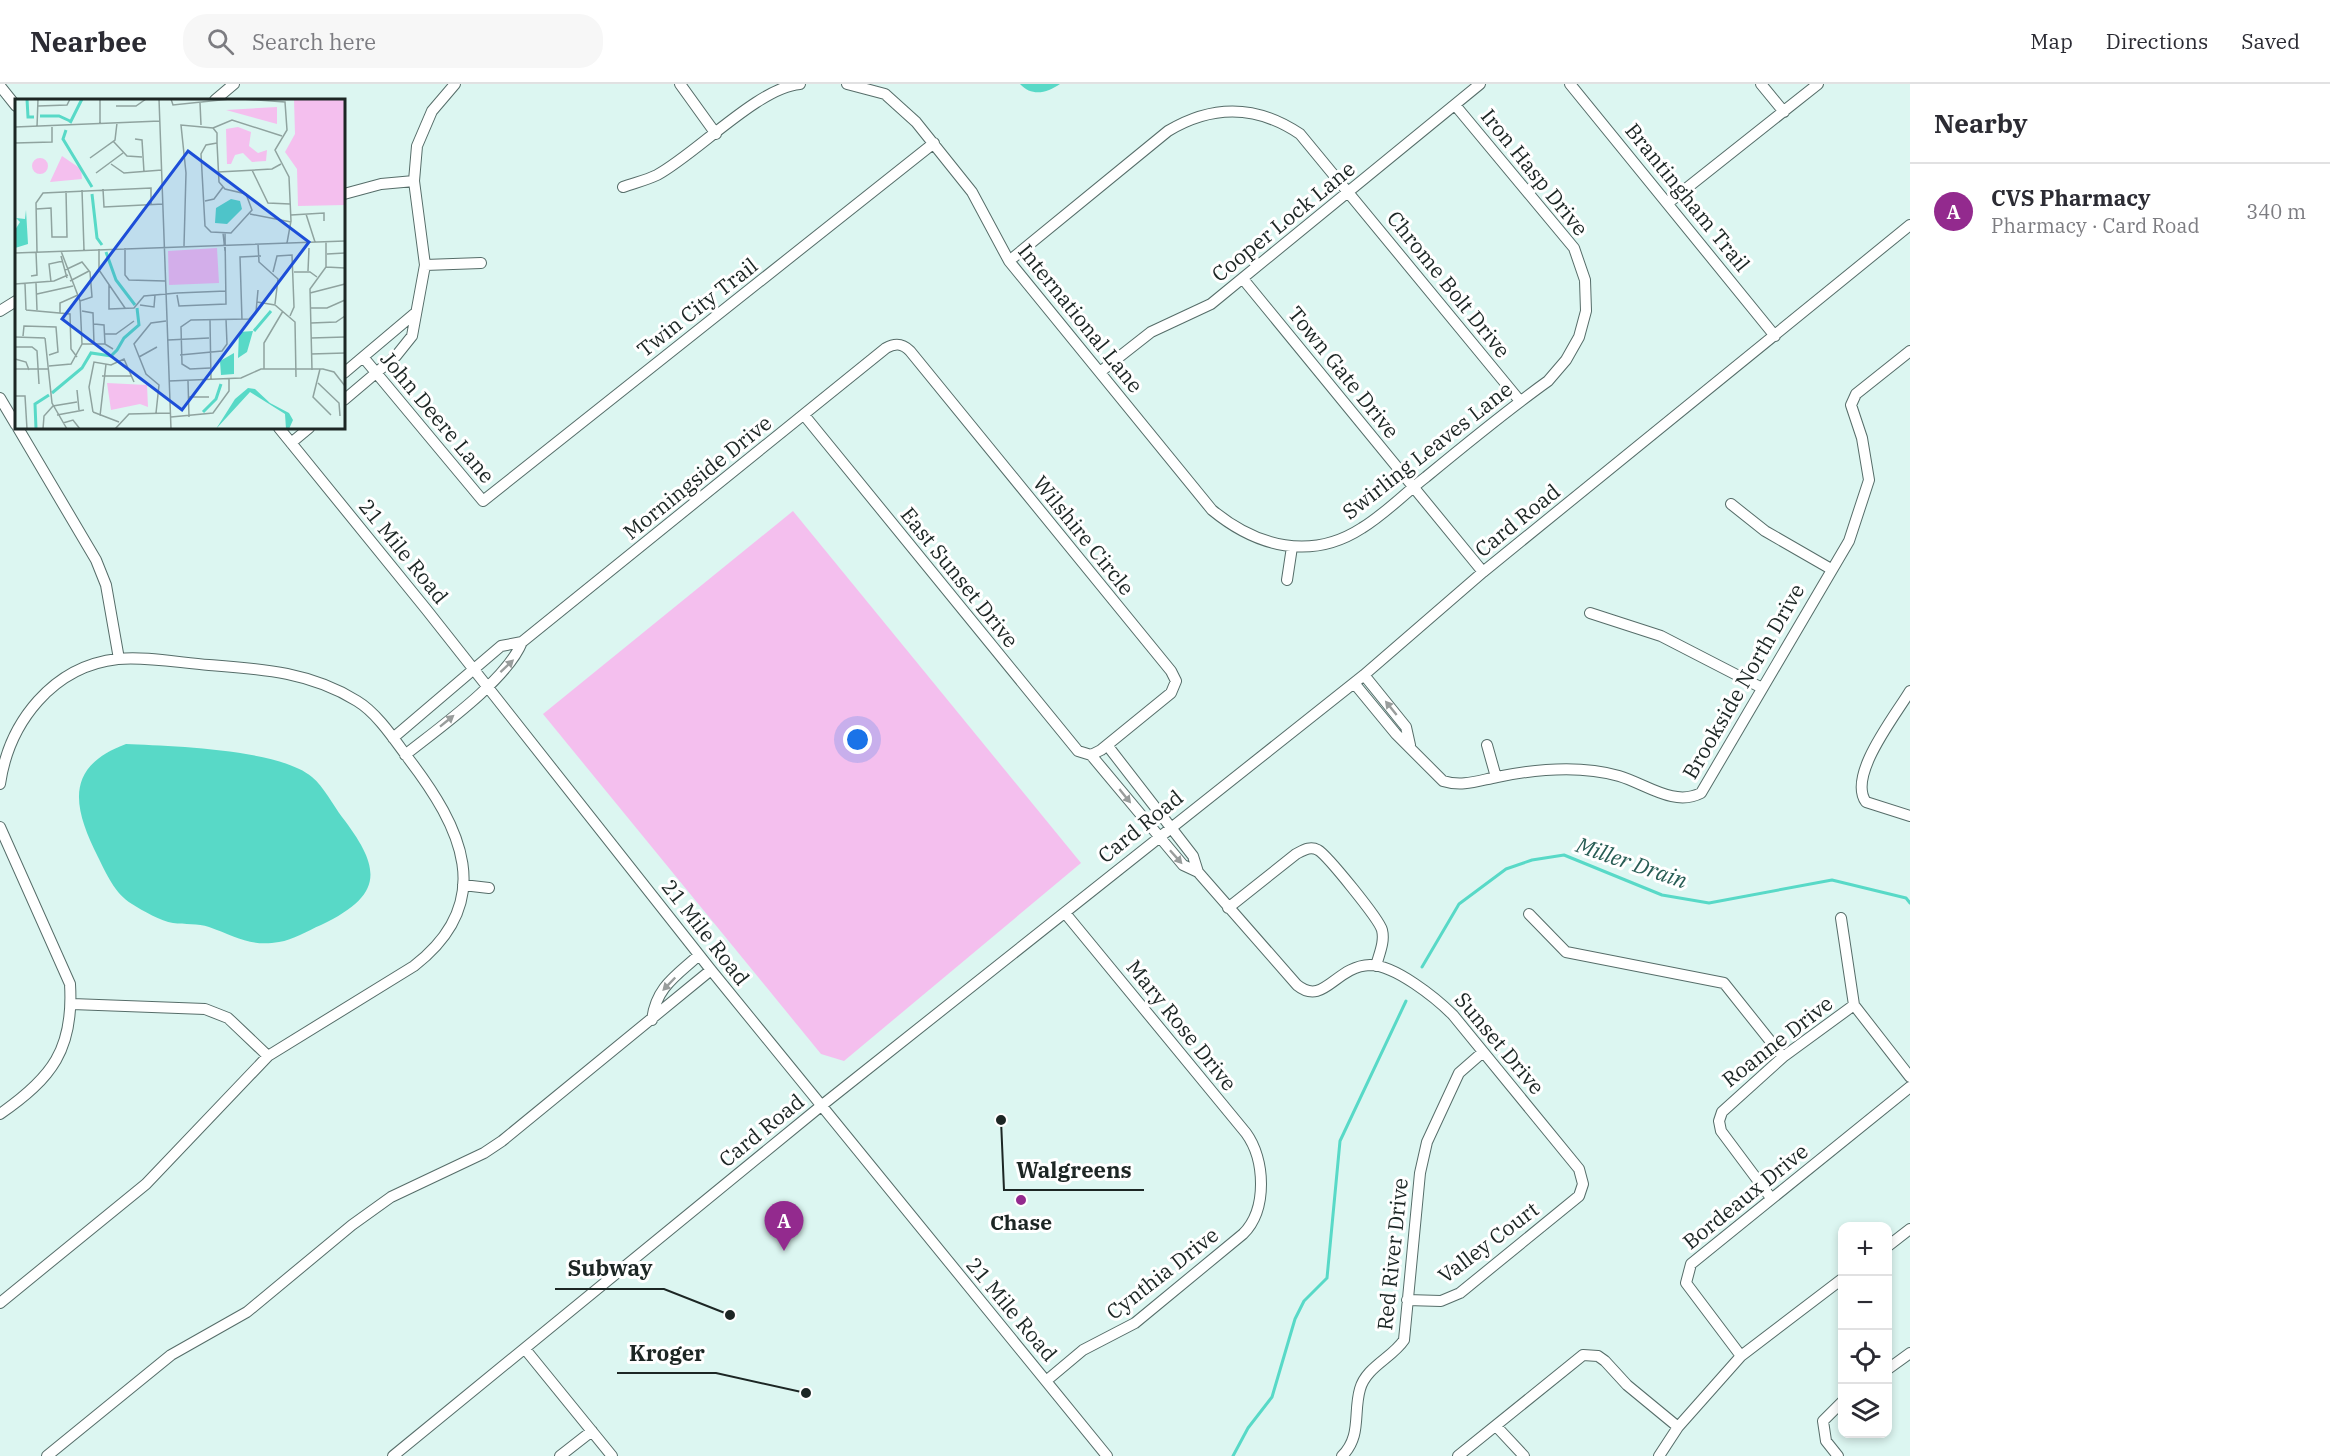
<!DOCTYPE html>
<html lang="en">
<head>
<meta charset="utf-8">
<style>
  body { margin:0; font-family:"IBM Plex Serif",serif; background:#f7f7f7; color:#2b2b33 }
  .controls { position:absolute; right:18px; bottom:18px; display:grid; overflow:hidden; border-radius:12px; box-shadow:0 3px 9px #0003 }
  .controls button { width:54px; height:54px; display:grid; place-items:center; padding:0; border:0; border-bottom:2px solid #e1e1e2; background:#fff; color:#2b2b33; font:30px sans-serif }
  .you { position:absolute; left:858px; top:656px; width:21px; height:21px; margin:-15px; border:4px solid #fff; border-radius:50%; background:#1a73e8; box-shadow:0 0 0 9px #1a73e833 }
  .badge { display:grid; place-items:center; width:39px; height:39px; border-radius:50%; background:#932a8e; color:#fff; font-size:20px; font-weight:700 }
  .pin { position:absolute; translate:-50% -50px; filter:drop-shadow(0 2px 3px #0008) }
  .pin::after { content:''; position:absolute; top:32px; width:21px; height:18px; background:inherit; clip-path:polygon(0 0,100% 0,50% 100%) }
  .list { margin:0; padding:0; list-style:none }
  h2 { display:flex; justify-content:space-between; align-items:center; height:78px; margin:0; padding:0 24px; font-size:26px }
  h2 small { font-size:20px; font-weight:400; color:#7c7c81 }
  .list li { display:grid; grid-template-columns:39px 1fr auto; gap:18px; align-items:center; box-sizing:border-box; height:96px; padding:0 24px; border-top:2px solid #e1e1e2 }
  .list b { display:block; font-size:22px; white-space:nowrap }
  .list p { margin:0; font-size:20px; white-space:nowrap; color:#7c7c81 }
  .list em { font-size:20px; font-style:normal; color:#7c7c81 }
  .icon { flex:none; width:33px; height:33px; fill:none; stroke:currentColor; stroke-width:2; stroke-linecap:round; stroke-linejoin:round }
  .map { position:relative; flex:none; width:1910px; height:1372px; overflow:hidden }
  header { display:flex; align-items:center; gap:36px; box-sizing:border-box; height:84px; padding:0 30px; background:#fff; border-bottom:2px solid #e1e1e2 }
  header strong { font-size:28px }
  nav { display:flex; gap:33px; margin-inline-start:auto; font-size:21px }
  .search { width:420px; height:54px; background:#f7f7f7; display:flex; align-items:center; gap:15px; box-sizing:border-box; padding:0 21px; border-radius:24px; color:#7c7c81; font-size:22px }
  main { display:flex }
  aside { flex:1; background:#fff }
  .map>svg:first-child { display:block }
</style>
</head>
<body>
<header>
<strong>Nearbee</strong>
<div class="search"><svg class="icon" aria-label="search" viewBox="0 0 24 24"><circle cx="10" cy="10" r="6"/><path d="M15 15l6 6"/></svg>Search here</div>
<nav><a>Map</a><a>Directions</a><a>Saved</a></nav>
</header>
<main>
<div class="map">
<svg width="1910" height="1372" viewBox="0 0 1910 1372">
  <rect width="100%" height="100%" fill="#dcf6f1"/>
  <path fill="#f4bfee" d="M 793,427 L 1081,779 L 844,977 L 821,970 L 543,630 Z"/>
  <path fill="#58d9c7" d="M 1020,0 L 1060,0 C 1047,9 1032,13 1020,0 Z
    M 126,660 C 170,662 279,665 312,693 C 324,703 333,721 342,733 C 382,785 384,811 321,841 C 307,847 293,856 279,858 C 250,863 235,852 209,843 C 198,839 185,841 173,839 C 161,837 143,827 132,820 C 115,810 106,789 98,773 C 73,723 64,683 126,660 Z"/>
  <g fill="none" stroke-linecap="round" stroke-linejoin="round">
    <path stroke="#58d9c7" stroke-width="3" d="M 1422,883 L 1459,820 L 1506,785 L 1532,776 L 1564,771 L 1662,811 L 1709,819 L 1832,796 L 1906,814 L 1910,819
      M 1233,1372 L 1248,1344 L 1272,1313 L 1295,1235 L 1304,1217 L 1327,1194 L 1340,1057 L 1406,917"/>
    <g stroke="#566d69" stroke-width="12">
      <path id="minor" d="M 680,0 L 716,50
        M 847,0 L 885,10 L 916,38 L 972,108 L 1009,177 L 1212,426 C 1257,463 1311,477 1362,444 C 1385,430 1405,409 1426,393 C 1466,360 1506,327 1548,297 L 1566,276 L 1579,253 L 1586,227 L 1585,196 L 1574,164 L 1455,21
        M 1570,0 L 1775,252
        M 1761,0 L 1784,28
        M 0,2 L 16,22
        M 215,16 L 234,0
        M 623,103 C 634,99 647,96 657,91 C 696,70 759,3 800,0
        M 344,110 L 381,100 L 414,97
        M 1668,119 L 1818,0
        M 1009,177 L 1168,47 C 1213,20 1257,21 1300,50 L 1520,317
        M 425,181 L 481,179
        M 1243,195 L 1483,488
        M 0,227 L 16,217
        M 363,273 L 483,417 L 934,59
        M 1100,288 L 1151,248 L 1211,220 L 1480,0
        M 344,289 L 414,230
        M 0,314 L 16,341
        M 344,316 L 396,272 L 412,252 L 425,181 L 414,97 L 417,62 L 432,27 L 455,0
        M 18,344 L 96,476 L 106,501 L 119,575
        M 279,344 L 426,525 L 711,886 L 1107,1372
        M 291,359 L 309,344
        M 1731,420 L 1765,447 L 1831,485
        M 1287,496 L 1292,463
        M 1590,529 L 1661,552 L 1762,604
        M 1364,591 L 1406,643 L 1410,661
        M 1354,599 L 1396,650 L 1443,697 C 1462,703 1477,697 1497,693 C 1536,685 1581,681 1619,692 C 1646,700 1674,723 1701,709 L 1849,457 L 1869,396 L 1862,354 L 1851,321 L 1856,310 L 1910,267
        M 1910,607 C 1895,632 1847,692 1866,718 L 1910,732
        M 393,654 L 501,562 L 522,558
        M 1107,661 L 1193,772 L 1198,788 L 1297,901 C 1324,923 1335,882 1370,881 C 1395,881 1436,914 1453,931 L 1579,1085 L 1583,1100 L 1579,1112 L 1460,1209 L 1441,1217 L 1407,1216
        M 1487,661 L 1496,693
        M 405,671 C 439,644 507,596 522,558 L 886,264 C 895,259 902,259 910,267 L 1171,587 L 1176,597 L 1171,609 L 1101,666 L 1091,671 L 1078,667 L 804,331
        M 1091,671 L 1183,781 L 1198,788
        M 0,700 C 9,638 53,582 118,575 C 145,572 181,579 209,581 C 262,585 310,588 357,617 C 377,629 394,655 408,674 C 461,743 498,817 414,882 L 268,972 L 146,1100 L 0,1219
        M 0,743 L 70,900 C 74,965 52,994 0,1030
        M 463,801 L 489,804
        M 1228,824 L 1296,770 C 1304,766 1310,762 1318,766 C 1327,771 1379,835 1382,846 C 1385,858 1379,870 1376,882
        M 1529,830 L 1566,868 L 1724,899 L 1783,973
        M 1841,834 L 1854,921 L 1910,993
        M 72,920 L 205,925 L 228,934 L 268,972
        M 652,936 C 656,903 676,892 699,871
        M 1771,1114 L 1721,1047 L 1719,1037 L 1722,1028 L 1783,973 L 1854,921
        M 1888,1162 L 1910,1145
        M 525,1265 L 612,1372
        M 1741,1272 L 1686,1199 L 1691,1180 L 1910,1003
        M 1888,1285 L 1910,1269
        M 1046,1297 L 1083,1266 L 1135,1239 L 1243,1150 C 1268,1125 1265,1075 1246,1049 L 1065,829
        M 1496,1342 L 1524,1372
        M 47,1372 L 171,1271 L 247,1228 L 352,1141 L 391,1113 L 484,1069 L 502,1057 L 711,886
        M 393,1372 L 821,1022 L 1364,591 L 1483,488 L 1910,141
        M 560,1372 L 592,1347
        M 1342,1372 C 1362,1352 1353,1329 1360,1305 C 1366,1283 1392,1274 1404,1256 L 1420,1089 L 1427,1058 L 1459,989 L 1483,968
        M 1458,1372 L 1583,1271 L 1598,1272 L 1605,1277 L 1627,1301 L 1678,1343
        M 1659,1372 L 1678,1343 L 1741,1272 L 1842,1195
        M 1838,1372 L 1826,1357 L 1823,1337 L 1842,1318"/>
    </g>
    <use href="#minor" stroke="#fff" stroke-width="10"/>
  </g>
  <defs><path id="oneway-solid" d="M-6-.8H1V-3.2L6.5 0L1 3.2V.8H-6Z" transform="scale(1.5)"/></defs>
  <g fill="#999d9c">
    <use href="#oneway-solid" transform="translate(507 582) rotate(-43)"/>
    <use href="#oneway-solid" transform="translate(1391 624) rotate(-129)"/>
    <use href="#oneway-solid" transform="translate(447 637) rotate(-39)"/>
    <use href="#oneway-solid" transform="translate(1125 712) rotate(51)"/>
    <use href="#oneway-solid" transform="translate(1176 773) rotate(48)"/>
    <use href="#oneway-solid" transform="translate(669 900) rotate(134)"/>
  </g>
  <circle fill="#932a8e" stroke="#fff" stroke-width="2" cx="1021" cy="1116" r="6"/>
  <g text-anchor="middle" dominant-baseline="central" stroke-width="6" stroke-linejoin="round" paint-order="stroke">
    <g font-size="21" fill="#1c2624" stroke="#fff">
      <text transform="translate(1535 88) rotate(51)">Iron Hasp Drive</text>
      <text transform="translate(1688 113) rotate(51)">Brantingham Trail</text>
      <text transform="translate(1283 137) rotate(-39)">Cooper Lock Lane</text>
      <text transform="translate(1449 200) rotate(51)">Chrome Bolt Drive</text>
      <text transform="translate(697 223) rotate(-38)">Twin City Trail</text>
      <text transform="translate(1081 234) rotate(51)">International Lane</text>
      <text transform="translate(1344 288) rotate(51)">Town Gate Drive</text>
      <text transform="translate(438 333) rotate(50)">John Deere Lane</text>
      <text transform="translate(1427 366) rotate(-38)">Swirling Leaves Lane</text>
      <text transform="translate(697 393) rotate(-39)">Morningside Drive</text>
      <text transform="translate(1517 436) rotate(-39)">Card Road</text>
      <text transform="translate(1084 451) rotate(51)">Wilshire Circle</text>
      <text transform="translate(404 467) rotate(51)">21 Mile Road</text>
      <text transform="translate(960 493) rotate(51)">East Sunset Drive</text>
      <text transform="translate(1743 597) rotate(-60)">Brookside North Drive</text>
      <text transform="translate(1140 742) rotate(-39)">Card Road</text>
      <text transform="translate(706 848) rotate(52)">21 Mile Road</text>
      <text transform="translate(1182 941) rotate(51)">Mary Rose Drive</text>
      <text transform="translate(1777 957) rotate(-38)">Roanne Drive</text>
      <text transform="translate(1500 959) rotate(50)">Sunset Drive</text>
      <text transform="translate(761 1046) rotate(-39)">Card Road</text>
      <text transform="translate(1745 1112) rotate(-39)">Bordeaux Drive</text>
      <text transform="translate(1488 1158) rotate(-37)">Valley Court</text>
      <text transform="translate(1392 1170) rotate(-84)">Red River Drive</text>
      <text transform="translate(1162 1189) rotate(-38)">Cynthia Drive</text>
      <text transform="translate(1012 1225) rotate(50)">21 Mile Road</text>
    </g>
    <g font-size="21" font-weight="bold" fill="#1c2624" stroke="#fff">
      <text x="1021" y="1138">Chase</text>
    </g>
    <g font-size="22" font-style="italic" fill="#275c54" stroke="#fff">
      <text transform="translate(1632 778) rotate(19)">Miller Drain</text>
    </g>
  </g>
  <g transform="translate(15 15)">
    <rect width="330" height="330" fill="#dcf6f1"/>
    <path d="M 279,0 L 330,0 L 330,106 L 283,107 L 282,70 L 270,53 L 280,35 ZM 262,8 L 262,25 L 211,11 ZM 223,28 L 236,33 L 234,47 L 243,54 L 252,51 L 251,62 L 237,63 L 228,54 L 220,56 L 216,65 L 212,65 L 211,30 ZM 47,57 L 66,70 L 67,80 L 35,83 ZM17 67a8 8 0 1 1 16 0a8 8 0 1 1-16 0ZM 202,149 L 204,184 L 154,186 L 153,152 ZM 92,284 L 132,286 L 133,308 L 125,305 L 96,311 Z" fill="#f4bfee"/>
    <path d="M 216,100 L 225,102 L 227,110 L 212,125 L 200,124 L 201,109 ZM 11,111 L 13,145 L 0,149 L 0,131 L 5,123 L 1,119 L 10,120 ZM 238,232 L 232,253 L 223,259 L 224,233 ZM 219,254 L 219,275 L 206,276 L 205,262 ZM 233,289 L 240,290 L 255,304 L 274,314 L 278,321 L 274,330 L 271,330 L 270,315 L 235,293 L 201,330 L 220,300 Z" fill="#58d9c7"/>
    <path fill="none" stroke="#58d9c7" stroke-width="3" d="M 12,0 L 13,18 L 19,18M 25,17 L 44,17 L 55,22M 55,24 L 67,0M 51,31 L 48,40 L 77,88M 77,95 L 82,139 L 87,146M 91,153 L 101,181 L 120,206M 239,232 L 256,212M 37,294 L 67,269 L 76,254 L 96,257 L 102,251 L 109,239 L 124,226 L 122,209M 188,313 L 201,300 L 206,285M 21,330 L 20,305 L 34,296"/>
    <path fill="none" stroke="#8fa39f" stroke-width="1.5" d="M 85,0 L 85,25M 144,0 L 156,330M 156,0 L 158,6 L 215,0M 227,0 L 270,3 L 272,31 L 260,51 L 274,78 L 276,122 L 272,144M 185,4 L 186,26M 23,7 L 52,6 L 55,0M 101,7 L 121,7 L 131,0M 0,28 L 145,22M 22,28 L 23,0M 198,29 L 217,21 L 267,37M 120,40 L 127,41 L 129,73M 98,42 L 112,57 L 127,58M 0,44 L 37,43 L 37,28M 75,59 L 100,41 L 102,24M 96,65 L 109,74 L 147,71M 237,71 L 253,104 L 275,105M 203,73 L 257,70 L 266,65M 81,74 L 108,54M 88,90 L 89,108 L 148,105M 67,91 L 69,151M 190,102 L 199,100 L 208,88M 21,110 L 36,109 L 37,138 L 52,138 L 51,92M 235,115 L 276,123M 291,115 L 300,143M 276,116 L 309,114 L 309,122M 208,134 L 210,152M 243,145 L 244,163 L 263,180 L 260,205M 169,147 L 171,74 L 166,26 L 198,29 L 202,34 L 202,44 L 204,83 L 210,90 L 231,95 L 237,111 L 216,134 L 196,133 L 190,127 L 186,55 L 191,46 L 202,44M 110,149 L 110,176 L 114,181 L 150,182M 84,150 L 84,171 L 110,209M 22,153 L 21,104 L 28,94 L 136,89 L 136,106M 0,154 L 330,142M 312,155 L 330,154M 46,157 L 52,179M 311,168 L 330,169M 50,171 L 67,163 L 75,173 L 77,198 L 65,202M 293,172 L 294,149M 258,173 L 262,157 L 277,156 L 279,208 L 275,217M 279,173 L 295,173 L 302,178M 16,177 L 22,176 L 21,153M 55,182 L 74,172M 36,183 L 34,165 L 48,162M 21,184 L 22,211M 0,185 L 39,182 L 53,176M 10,185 L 11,211M 94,186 L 94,210 L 119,209 L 129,197 L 162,194M 162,194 L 211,192M 295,194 L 330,185M 22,195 L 58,187M 162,196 L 164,207 L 211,205 L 210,134M 242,203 L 260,206 L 280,223 L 281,278M 125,206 L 139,208 L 140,196M 295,209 L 312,209 L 330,201M 11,211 L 55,215 L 56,250 L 62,258M 67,212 L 78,214 L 79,245M 45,214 L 45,204 L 63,196M 195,221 L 196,281M 227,221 L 225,158 L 246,157M 296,224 L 321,223 L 330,217M 79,225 L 89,226 L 90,245M 90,235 L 101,235 L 119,222M 8,237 L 9,227 L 41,228 L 43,253 L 34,256M 0,238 L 30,239M 30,239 L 37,304 L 52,330M 296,239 L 330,238M 153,241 L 194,239M 67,245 L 90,245 L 98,250M 0,248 L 17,248 L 22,252 L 24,285M 296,255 L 330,254M 165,256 L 207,252 L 212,245 L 211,220M 124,258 L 142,248M 0,260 L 11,263 L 14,271M 34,267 L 56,265 L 67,245 L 65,202 L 46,152M 195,269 L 175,270 L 167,265 L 166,228 L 176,221 L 234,220 L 241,213 L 243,191M 0,270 L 34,270M 249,270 L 249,244 L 268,212M 305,270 L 298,298 L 316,316M 297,271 L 295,190 L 311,168 L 311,142M 87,277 L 117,277M 154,282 L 226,279 L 246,270 L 308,270 L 319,273 L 330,287M 173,282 L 174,318M 303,284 L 324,304 L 325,317M 62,291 L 64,311M 0,297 L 10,297 L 12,330M 173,298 L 194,298M 78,313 L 74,288 L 79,263 L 96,266 L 109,260 L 119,283M 78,313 L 104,323M 141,314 L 144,286 L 131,275 L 119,245 L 136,224 L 151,222M 42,316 L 69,311M 85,317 L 91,265M 156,318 L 198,314 L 214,292 L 214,280M 48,324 L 58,321 L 65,330M 28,330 L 29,317 L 38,307 L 62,303M 100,330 L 114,315 L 155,314"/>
    <path fill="#1d4ed8" fill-opacity="0.15" stroke="#1d4ed8" stroke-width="3" d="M 173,52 L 294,143 L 167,311 L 47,220 Z"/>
    <rect width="330" height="330" fill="none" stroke="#1c2624" stroke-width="3"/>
  </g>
  <path fill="none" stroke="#1c2624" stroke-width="2" d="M1001 1036L1004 1106H1144M730 1231L664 1205H555M806 1309L716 1289H617"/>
  <g fill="#1c2624" stroke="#fff" stroke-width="2">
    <circle cx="1001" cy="1036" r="6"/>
    <circle cx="730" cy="1231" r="6"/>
    <circle cx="806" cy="1309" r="6"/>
  </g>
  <g font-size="22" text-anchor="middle" font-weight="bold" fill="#1c2624" stroke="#fff" stroke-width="6" stroke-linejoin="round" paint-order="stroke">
    <text x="1074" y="1094">Walgreens</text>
    <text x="610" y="1192">Subway</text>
    <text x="667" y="1277">Kroger</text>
  </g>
</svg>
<div class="controls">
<button>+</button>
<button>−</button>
<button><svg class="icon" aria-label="locate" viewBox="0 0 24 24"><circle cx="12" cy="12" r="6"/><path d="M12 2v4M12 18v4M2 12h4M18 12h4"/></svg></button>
<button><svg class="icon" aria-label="layers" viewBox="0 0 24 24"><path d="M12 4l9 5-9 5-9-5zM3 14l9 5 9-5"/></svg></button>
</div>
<div class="you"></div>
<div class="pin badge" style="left:784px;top:1167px">A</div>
</div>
<aside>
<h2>Nearby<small></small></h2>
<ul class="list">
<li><span class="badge">A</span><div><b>CVS Pharmacy</b><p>Pharmacy · Card Road</p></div><em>340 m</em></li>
</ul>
</aside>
</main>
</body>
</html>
